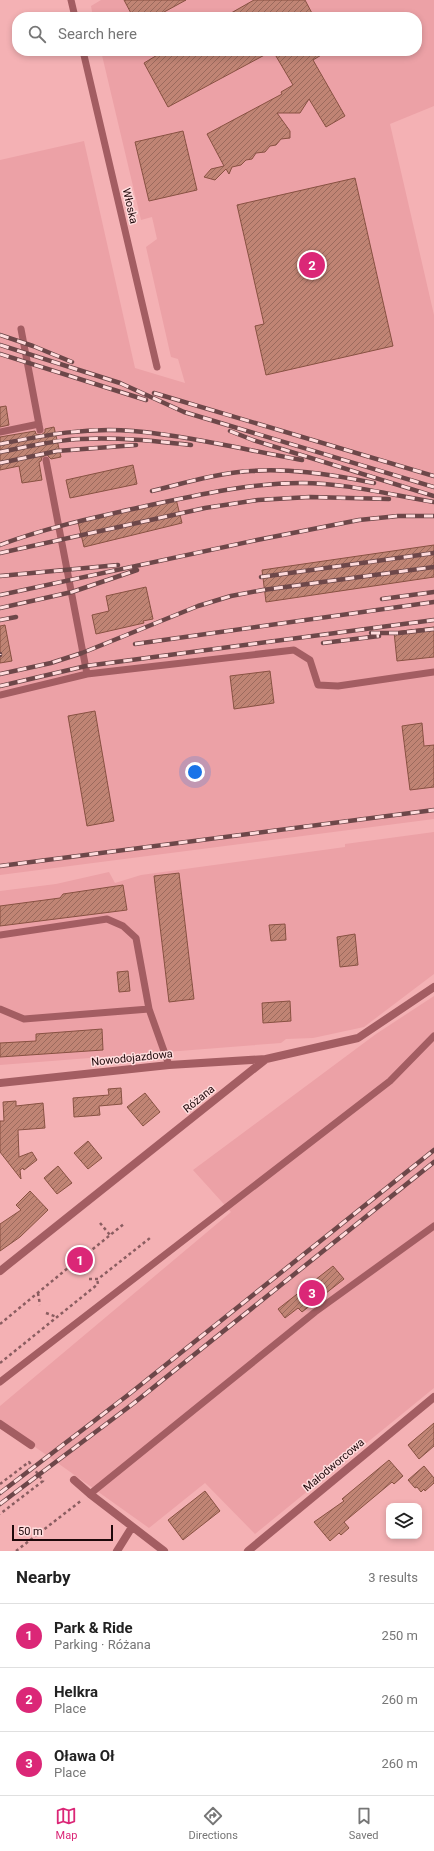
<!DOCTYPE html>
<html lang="en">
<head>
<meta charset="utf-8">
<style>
  body { margin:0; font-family:Roboto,sans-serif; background:#f2f2f2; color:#222 }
  .controls { position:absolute; right:12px; bottom:12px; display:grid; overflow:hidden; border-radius:8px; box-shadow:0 2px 6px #0003 }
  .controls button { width:36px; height:36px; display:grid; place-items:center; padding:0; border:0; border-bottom:1px solid #e0e0e0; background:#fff; color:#222; font:20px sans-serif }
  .scale { position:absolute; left:12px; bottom:10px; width:101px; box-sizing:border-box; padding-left:4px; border:2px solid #1e080a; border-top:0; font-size:11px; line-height:14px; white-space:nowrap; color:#1e080a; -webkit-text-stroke:3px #ffdcdd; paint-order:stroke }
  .you { position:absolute; left:195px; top:772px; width:14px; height:14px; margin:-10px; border:3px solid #fff; border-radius:50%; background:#1a73e8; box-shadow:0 0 0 6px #1a73e833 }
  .badge { display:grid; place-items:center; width:26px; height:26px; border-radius:50%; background:#db2777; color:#fff; font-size:13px; font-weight:700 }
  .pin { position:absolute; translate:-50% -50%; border:2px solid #fff; box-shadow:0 1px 4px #0006 }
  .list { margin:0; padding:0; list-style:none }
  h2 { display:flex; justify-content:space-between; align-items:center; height:52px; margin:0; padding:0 16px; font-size:17px }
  h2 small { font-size:13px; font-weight:400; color:#767676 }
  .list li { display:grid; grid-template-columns:26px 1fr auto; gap:12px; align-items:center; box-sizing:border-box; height:64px; padding:0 16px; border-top:1px solid #e0e0e0 }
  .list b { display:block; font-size:15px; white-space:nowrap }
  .list p { margin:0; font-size:13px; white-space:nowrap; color:#767676 }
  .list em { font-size:13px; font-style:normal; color:#767676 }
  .icon { flex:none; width:22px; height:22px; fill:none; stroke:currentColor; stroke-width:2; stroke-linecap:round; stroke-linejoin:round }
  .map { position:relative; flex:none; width:434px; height:1551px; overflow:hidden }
  .search { position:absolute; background:#fff; box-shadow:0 2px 6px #0003; left:12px; right:12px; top:12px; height:44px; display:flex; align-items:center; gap:10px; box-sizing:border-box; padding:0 14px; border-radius:16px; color:#767676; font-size:15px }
  .sheet { height:244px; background:#fff }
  nav { display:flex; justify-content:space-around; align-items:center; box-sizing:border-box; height:56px; border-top:1px solid #e0e0e0; background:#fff; font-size:11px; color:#767676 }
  nav a { display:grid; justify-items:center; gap:2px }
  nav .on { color:#db2777 }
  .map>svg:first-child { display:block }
</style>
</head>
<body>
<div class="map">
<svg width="434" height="1551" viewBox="0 0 434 1551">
  <defs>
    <pattern id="building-hatch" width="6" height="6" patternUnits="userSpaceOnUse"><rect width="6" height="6" fill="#c08474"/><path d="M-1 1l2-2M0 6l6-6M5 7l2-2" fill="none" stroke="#9b6a5d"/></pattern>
  </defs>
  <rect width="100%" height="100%" fill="#f4b1b4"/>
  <path fill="#eca1a6" d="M 101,0 L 434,0 L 434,106 L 390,124 L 434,315 L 434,819 L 0,875 L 0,160 L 84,141 L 135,368 L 185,383 L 178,359 L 171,357 L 146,247 L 157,239 L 152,217 L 141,220 L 101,51 L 417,51 L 417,17 L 93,17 L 91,6 Z
    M 434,832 L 434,974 L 364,1027 L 313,1038 L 286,1039 L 281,1043 L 0,1065 L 0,891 L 56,884 L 109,872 L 115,883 L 141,875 L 345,847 L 345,844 Z
    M 434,996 L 434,1388 L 255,1534 L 205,1483 L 149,1528 L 0,1422 L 0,1406 L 231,1212 L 193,1170 L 376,1034 Z"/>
  <path fill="url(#building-hatch)" stroke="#885142" d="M 124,0 L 186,0 L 155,17 L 133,17 Z
    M 254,0 L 305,0 L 314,17 L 224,17 Z
    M 164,51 L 272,51 L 168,107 L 144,63 Z
    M 273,51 L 328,51 L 313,60 L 345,116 L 326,127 L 309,99 L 300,113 L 277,113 L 290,131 L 290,138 L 281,139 L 276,145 L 270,146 L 265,152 L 256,153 L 252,159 L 246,160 L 241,165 L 232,167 L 229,174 L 226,169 L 215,180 L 204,177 L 211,169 L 224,166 L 207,134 L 282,94 L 281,92 L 293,85 Z
    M 183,131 L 197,190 L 149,201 L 135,142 Z
    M 355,178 L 393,346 L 266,375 L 255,326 L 264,324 L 237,205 Z
    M 6,406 L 9,425 L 0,427 L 0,407 Z
    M 54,427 L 61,457 L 51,459 L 47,455 L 42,457 L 41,461 L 39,462 L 42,480 L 22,483 L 19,466 L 0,470 L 0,437 L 35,431 L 36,434 L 41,435 L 45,432 L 45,429 Z
    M 133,465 L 137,484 L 70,498 L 66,480 Z
    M 176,499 L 182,523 L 84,547 L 78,522 Z
    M 434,545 L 434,577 L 266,602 L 262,570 Z
    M 146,587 L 153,619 L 143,621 L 144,623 L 96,634 L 92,615 L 109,611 L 106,596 Z
    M 5,625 L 12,661 L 0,663 L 0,626 Z
    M 434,627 L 434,657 L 397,661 L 394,632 Z
    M 270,671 L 274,703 L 234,709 L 230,676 Z
    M 95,711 L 114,821 L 87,826 L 68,716 Z
    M 422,723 L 424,746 L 434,745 L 434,787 L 410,790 L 402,726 Z
    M 179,873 L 194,999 L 169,1002 L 154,876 Z
    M 123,885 L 127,910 L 0,926 L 0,906 L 60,898 L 63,894 Z
    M 285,924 L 286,940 L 271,941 L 269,925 Z
    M 355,934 L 358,965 L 340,967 L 337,937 Z
    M 128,971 L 130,991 L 119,992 L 117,972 Z
    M 290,1001 L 291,1021 L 263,1023 L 262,1003 Z
    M 102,1029 L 103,1050 L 0,1057 L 0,1043 L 36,1041 L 36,1034 Z
    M 121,1088 L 122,1104 L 99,1106 L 100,1115 L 74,1117 L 73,1098 L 109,1095 L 108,1089 Z
    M 145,1093 L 160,1112 L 143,1126 L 127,1107 Z
    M 16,1101 L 16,1106 L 43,1103 L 45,1128 L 18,1130 L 19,1157 L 32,1152 L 37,1160 L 24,1170 L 23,1168 L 20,1170 L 21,1179 L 0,1152 L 0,1121 L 4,1121 L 3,1102 Z
    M 88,1141 L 102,1158 L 88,1169 L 74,1153 Z
    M 58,1166 L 72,1183 L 57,1194 L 44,1178 Z
    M 30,1191 L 48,1210 L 20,1237 L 0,1251 L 0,1224 L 21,1210 L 16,1205 Z
    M 333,1266 L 344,1279 L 302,1312 L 298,1308 L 285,1318 L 278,1309 Z
    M 434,1423 L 434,1446 L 419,1459 L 408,1445 Z
    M 389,1460 L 403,1476 L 394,1484 L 392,1482 L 344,1522 L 349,1528 L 341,1535 L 339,1533 L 330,1541 L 314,1522 L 344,1501 L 342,1499 Z
    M 424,1466 L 434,1478 L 434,1483 L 425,1491 L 424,1489 L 421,1492 L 417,1487 L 415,1488 L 408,1480 Z
    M 205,1491 L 220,1511 L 183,1540 L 168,1520 Z"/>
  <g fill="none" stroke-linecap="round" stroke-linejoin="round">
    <path stroke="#8a5d60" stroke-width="2.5" stroke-dasharray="3 3" stroke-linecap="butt" d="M 100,1223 L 110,1235
      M 88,1253 L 125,1223
      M 67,1255 L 82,1271
      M 89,1279 L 98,1279 L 150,1238
      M 38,1293 L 40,1305
      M 46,1313 L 57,1317
      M 0,1324 L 74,1263
      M 0,1363 L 98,1284 L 97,1279
      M 0,1484 L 29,1462 L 43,1481 L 0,1514
      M 16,1551 L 82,1500"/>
    <path stroke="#a35d62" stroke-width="7" d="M 71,0 L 75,17
      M 83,51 L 157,367
      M 21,329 L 40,430
      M 0,432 L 39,424
      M 46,460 L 87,674
      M 0,695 L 87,674 L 294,650 L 310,660 L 318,685 L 338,686 L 434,672
      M 0,935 L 107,919 L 123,926 L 136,938 L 149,1009 L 169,1065
      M 0,1009 L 24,1019 L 149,1009
      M 0,1382 L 390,1081 L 434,1036
      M 90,1494 L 315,1312 L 434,1226"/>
    <path stroke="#a35d62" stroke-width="8" d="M 0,1083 L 169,1065 L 266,1059
      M 0,1271 L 266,1059 L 358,1038 L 434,987
      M 0,1424 L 31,1445
      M 74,1480 L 90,1494 L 164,1551
      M 117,1551 L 132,1527
      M 248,1551 L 434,1397"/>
    <g stroke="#6d4749" stroke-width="4.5">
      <path id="rail" d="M 0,335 L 33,346 L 72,362
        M 0,345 L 120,383 L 184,412 L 434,487
        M 0,354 L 146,400
        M 154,393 L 434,476
        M 230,431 L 253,440 L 434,496
        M 0,444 C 45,435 87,427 133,431 C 190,436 246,450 302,460
        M 0,452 C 27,447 54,440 81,439 C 118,437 155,441 191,445
        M 0,463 L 57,451 L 136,445
        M 152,491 C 181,484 210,475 239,472 C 285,467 330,474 374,483
        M 0,545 C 48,527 97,517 146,506 C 198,495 249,483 302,483 C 346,483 391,495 434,502
        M 0,553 L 205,508 L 258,500 L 310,497 L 389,499
        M 0,576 L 118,565
        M 261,577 L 434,553
        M 0,595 L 257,540 L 359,520 L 398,516 L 434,516
        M 382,599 L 434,592
        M 0,608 L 72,592 L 137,570
        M 0,620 L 16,617
        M 371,633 L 399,633 L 434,629
        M 323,643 L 379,636
        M 135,644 L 434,602
        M 0,655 L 0,654
        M 0,674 L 51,663 L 82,653 L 198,606 L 231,596 L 263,590 L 434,567
        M 0,686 L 86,666 L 434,620
        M 0,866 L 434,810
        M 0,1493 L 128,1395 L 434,1150
        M 0,1504 L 134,1403 L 434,1162"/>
    </g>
    <use href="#rail" stroke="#ffdcdd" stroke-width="3" stroke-dasharray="9" stroke-linecap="butt"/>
  </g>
  <g text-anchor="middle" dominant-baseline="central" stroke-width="3" stroke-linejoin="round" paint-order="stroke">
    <g font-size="11" fill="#1e080a" stroke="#ffdcdd">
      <text transform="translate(130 206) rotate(77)">Włoska</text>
      <text transform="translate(132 1058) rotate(-6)">Nowodojazdowa</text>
      <text transform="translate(199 1099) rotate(-39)">Różana</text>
      <text transform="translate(334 1465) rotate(-40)">Małodworcowa</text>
    </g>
  </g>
</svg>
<div class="controls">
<button><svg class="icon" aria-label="layers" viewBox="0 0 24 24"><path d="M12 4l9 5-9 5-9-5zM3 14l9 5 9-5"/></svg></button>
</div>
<div class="scale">50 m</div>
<div class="you"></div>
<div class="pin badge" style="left:80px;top:1260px">1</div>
<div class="pin badge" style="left:312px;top:265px">2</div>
<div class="pin badge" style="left:312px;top:1293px">3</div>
<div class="search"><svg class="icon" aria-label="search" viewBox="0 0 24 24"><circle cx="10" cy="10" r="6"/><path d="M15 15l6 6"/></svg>Search here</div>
</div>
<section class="sheet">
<h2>Nearby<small>3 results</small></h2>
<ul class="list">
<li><span class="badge">1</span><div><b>Park &amp; Ride</b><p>Parking · Różana</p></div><em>250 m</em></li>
<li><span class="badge">2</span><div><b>Helkra</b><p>Place</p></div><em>260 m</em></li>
<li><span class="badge">3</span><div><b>Oława Oł</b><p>Place</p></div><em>260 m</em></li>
</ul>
</section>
<nav>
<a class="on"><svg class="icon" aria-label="map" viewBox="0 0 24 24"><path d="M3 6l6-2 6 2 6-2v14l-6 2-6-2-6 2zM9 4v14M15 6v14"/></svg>Map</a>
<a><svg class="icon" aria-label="directions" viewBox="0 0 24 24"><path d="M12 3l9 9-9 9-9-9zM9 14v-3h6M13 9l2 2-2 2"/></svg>Directions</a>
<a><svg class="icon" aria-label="saved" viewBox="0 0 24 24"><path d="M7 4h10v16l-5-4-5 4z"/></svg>Saved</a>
</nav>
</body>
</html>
